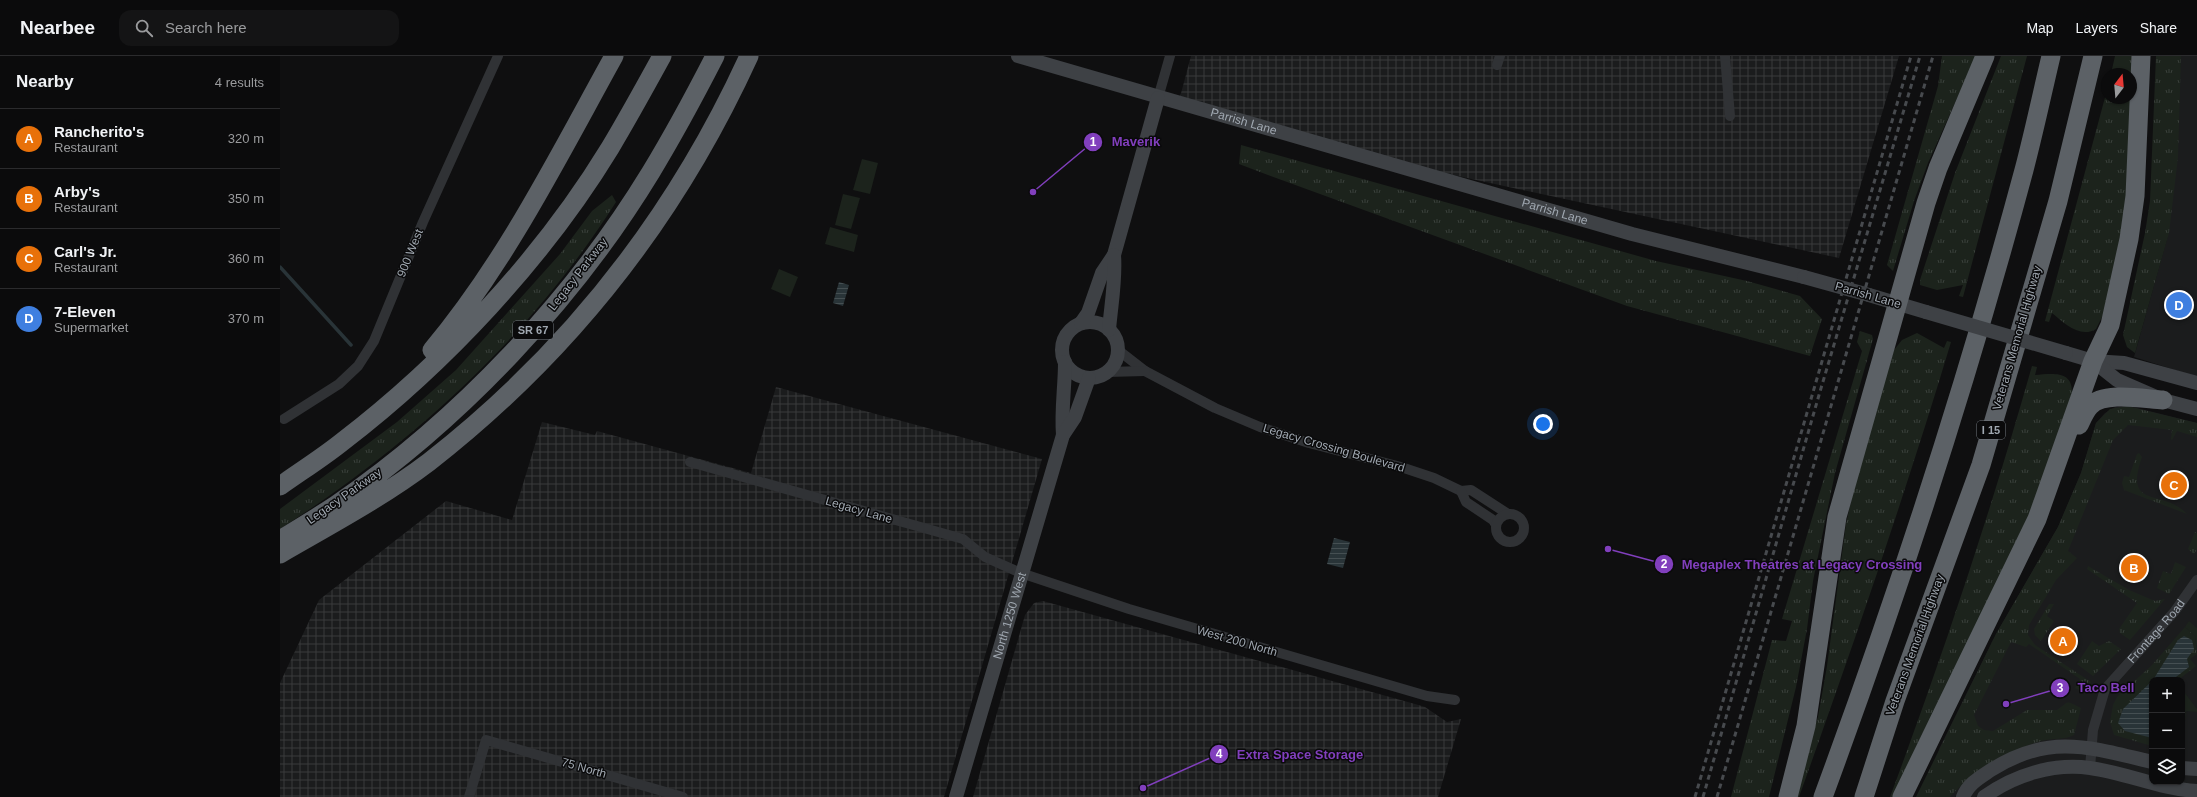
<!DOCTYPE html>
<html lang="en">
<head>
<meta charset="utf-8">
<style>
  body { margin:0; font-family:Arial,sans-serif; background:#141415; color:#f1f3f6 }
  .controls { position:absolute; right:12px; bottom:12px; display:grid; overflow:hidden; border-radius:8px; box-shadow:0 1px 3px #0004 }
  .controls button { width:36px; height:36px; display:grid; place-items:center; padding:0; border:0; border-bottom:1px solid #2b2b2d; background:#0b0b0c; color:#f1f3f6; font:20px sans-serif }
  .compass { position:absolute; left:1821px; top:12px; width:36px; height:36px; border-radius:50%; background:#0b0b0c; box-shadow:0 1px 3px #0004; rotate:16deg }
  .you { position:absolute; left:1263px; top:368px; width:14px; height:14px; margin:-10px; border:3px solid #fff; border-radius:50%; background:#1a73e8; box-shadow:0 0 0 6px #1a73e833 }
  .badge { display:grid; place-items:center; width:26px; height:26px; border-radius:50%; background:#7c3aed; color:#fff; font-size:13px; font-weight:700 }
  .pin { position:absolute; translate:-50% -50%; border:2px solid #fff; box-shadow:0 1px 4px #0006 }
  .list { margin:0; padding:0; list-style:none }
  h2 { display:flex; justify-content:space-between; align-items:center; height:52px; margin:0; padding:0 16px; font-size:17px }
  h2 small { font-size:13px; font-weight:400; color:#9a9b9d }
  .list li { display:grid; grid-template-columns:26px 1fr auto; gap:12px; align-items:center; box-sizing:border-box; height:60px; padding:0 16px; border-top:1px solid #2b2b2d }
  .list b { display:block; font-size:15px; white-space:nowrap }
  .list p { margin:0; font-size:13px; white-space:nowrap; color:#9a9b9d }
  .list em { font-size:13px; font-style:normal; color:#9a9b9d }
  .icon { flex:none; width:22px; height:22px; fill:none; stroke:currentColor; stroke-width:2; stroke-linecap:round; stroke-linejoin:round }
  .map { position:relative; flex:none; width:1917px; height:741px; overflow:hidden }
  header { display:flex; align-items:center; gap:24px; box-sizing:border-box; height:56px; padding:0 20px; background:#0b0b0c; border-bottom:1px solid #2b2b2d }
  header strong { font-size:19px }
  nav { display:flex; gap:22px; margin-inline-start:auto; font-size:14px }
  .search { width:280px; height:36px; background:#141415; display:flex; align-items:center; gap:10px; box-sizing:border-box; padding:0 14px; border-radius:12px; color:#9a9b9d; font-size:15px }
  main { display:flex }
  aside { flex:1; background:#0b0b0c }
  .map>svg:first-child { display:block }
</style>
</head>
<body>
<header>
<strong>Nearbee</strong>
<div class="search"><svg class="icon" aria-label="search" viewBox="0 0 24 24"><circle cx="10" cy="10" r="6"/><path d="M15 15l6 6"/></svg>Search here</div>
<nav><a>Map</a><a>Layers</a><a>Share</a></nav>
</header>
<main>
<aside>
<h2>Nearby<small>4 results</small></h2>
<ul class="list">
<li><span class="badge" style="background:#e8710a">A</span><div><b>Rancherito's</b><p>Restaurant</p></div><em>320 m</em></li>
<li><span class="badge" style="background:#e8710a">B</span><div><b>Arby's</b><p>Restaurant</p></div><em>350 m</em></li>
<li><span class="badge" style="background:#e8710a">C</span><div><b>Carl's Jr.</b><p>Restaurant</p></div><em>360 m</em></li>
<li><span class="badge" style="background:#3f7fe0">D</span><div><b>7-Eleven</b><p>Supermarket</p></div><em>370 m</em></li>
</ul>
</aside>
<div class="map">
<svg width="1917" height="741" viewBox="0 0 1917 741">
  <defs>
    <pattern id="industrial-grid" width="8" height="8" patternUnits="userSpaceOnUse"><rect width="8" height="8" fill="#1b1c1d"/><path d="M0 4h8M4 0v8" fill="none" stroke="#393a3b"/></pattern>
    <pattern id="grass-tufts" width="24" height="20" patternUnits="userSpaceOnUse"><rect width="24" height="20" fill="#1c231c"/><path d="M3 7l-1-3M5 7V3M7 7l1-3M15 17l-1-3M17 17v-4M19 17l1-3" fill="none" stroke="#3a403b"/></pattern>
    <pattern id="water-rules" width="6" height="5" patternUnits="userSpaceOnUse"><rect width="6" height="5" fill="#293438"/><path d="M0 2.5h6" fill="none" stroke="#454f52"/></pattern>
  </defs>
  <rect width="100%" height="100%" fill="#0f0f10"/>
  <path fill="#1b1c1d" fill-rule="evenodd" d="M 1901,0 L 1917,0 L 1917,321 L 1854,301 L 1887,183 Z
    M 1835,351 L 1853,351 L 1917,367 L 1917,741 L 1650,741 L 1659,693 L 1716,578 L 1778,471 L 1801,417 L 1816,367 L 1825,357 ZM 1872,624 L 1902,624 L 1902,726 L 1872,726 Z"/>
  <path fill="url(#industrial-grid)" d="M 911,0 L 1619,0 L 1559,202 L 1164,117 L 900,41 Z
    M 496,331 L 762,403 L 664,741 L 0,741 L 0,627 L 39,544 L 166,445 L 232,464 L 262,366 L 315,379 L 317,375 L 471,417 Z
    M 763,545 L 1135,648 L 1145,651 L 1167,666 L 1181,663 L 1158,741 L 693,741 L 745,559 L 754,547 Z"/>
  <path fill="url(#grass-tufts)" d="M 1662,0 L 1696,0 L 1648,107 L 1634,145 L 1613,215 L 1607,209 L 1658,30 Z
    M 1721,0 L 1747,0 L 1683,241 L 1679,240 L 1683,229 L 1657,234 L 1640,229 L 1640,224 L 1675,117 Z
    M 1835,0 L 1854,0 L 1846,157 L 1825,255 L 1816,273 C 1800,283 1783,266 1772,257 L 1769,266 L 1765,265 L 1827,34 L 1827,42 L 1851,42 L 1851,18 L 1831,18 Z
    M 1876,0 L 1901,0 L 1898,101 L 1889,177 L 1855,297 L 1847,291 L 1843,279 L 1865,177 L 1870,145 Z
    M 961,89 L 1376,205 L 1467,225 L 1520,240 L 1542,263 L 1530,300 L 1347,250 L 980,116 L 959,108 Z
    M 332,139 L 336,146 C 252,279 132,388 0,473 L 0,453 L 117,366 L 176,314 L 280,198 L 312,155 Z
    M 1580,275 L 1592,279 L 1593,283 L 1555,417 L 1533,525 L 1527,573 L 1516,631 L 1489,741 L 1451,741 L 1492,584 L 1506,585 L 1512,565 L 1502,563 L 1582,295 L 1577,286 Z
    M 1637,277 L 1664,292 L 1667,285 L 1671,286 C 1625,439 1573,590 1519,741 L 1510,741 L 1538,661 L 1547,610 L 1566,468 L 1578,413 L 1614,294 L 1622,284 Z
    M 1752,310 L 1757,311 L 1755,319 C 1772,318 1792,314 1792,336 L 1760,440 L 1634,695 L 1614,741 L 1610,741 C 1663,599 1711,455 1752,310 Z
    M 1847,350 L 1917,367 L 1917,381 L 1897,375 L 1892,384 L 1891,383 L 1892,374 L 1848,369 L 1833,384 L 1788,495 L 1797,502 L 1776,524 L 1749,569 L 1748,579 L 1755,589 L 1811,626 L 1806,637 L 1795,632 L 1800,623 L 1749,588 L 1746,591 L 1731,586 L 1694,659 L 1698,670 L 1704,674 L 1713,675 L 1747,654 L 1777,654 C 1790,645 1784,644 1801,652 L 1794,679 C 1785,684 1772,682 1761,685 C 1728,694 1693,715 1670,741 L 1636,741 L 1716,578 L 1778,471 L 1801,417 L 1816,367 L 1830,353 Z
    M 1859,397 L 1862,401 C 1843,455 1883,432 1907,458 L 1844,434 L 1842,427 L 1844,420 L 1849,421 L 1857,398 Z
    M 1915,476 L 1917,477 L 1917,493 L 1914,498 L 1908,493 Z
    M 1895,506 L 1906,511 L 1889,538 L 1877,532 L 1883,515 L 1891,518 Z
    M 1808,510 L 1849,534 L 1875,545 L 1885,543 L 1850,584 L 1840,577 L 1839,573 L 1857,547 L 1807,513 Z
    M 1769,548 L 1774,548 L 1767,560 L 1774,565 L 1761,585 L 1755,579 L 1754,573 Z
    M 1905,571 L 1915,580 L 1917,598 L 1910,603 L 1916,610 L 1898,624 L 1872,624 L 1872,690 L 1834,679 L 1830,666 L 1833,649 L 1837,641 L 1872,609 Z
    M 1812,585 L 1819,590 L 1829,585 L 1841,593 L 1813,620 L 1797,608 Z"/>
  <path fill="#1c231c" d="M 582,103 L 598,107 L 590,138 L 573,134 Z
    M 563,138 L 580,142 L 571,173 L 555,169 Z
    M 550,171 L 578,179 L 574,196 L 545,188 Z
    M 499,213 L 518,221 L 510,241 L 491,233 Z
    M 1909,565 L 1917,572 L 1917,592 L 1915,580 L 1905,571 Z
    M 1902,633 L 1917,653 L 1917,656 L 1906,655 L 1905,665 L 1902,667 Z"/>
  <path fill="url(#water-rules)" d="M 559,226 L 569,229 L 563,250 L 553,247 Z
    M 1054,482 L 1070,486 L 1063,512 L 1047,508 Z
    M 1904,580 L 1912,584 L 1914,593 L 1907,603 L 1909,611 L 1892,624 L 1873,624 L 1898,584 Z
    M 1872,625 L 1872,682 L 1845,675 L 1838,667 L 1843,653 Z"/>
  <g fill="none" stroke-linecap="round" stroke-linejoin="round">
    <path stroke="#293438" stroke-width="3.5" d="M 0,211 L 71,289"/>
    <g stroke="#303235" stroke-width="10">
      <path d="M 1445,0 L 1450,60"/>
      <path d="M 1217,9 L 1220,0"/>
      <path d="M 878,42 L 890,0"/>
      <path d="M 838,294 L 865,315 L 935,352 L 980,371 L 1029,387 L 1121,411 L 1154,422 L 1181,435 L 1191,434 L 1228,458"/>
      <path d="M 827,316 L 865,315"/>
      <path d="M 4,363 L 59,328 L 78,310 L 94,285 L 143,166 L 218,0"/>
      <path d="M 410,406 L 683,483 L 705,501 L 741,517 L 849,553 L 1147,640 L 1175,644"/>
      <path d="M 1181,435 L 1186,446 L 1213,464 L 1216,469"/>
      <circle cx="1230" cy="472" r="14"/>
      <path id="s1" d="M 1810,712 L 1813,674 L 1825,633 L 1895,555 L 1917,524"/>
      <path d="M 189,741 L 206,684 L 403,741"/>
    </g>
    <g stroke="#3e4145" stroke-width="14">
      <path id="s2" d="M 738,0 L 1352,178 L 1524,221"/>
      <path d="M 1589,239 L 1646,256"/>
      <circle cx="810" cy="294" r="28"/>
      <path d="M 801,267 L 808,257 L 822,217 L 834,199 L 878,42"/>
      <path d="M 829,274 C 831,249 836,224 834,199"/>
      <path d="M 1786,297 L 1813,305 L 1844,307 L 1917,327"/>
      <path d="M 1813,305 L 1837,324 L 1883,344 L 1917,353"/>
      <path d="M 783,379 C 781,354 785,331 785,306"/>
      <path d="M 1902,712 L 1917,713"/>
      <path id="s3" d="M 676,741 L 783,379 L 795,361 L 809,322"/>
      <path d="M 1683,741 C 1688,728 1699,722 1711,714 C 1769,677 1810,691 1872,706"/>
      <path d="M 1704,741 C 1734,719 1773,707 1810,712 C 1847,717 1880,733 1917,735"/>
    </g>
    <path stroke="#5c6166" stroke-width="19" d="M 152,294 C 226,206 278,101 334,0
      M 1799,369 C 1802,363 1805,355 1810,350 C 1824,335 1864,343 1883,344
      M 0,430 C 21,415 42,402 62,386 C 164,308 263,202 330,92 C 348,62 365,31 382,0
      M 0,484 C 19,472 38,461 56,449 C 180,364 293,244 371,116 C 394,78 415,39 435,0
      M 0,498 C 50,469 103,441 149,406 C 290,296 395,162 469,0
      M 1508,741 L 1526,670 L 1557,461 L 1646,147 L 1658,112 L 1705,0
      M 1543,741 C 1619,535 1687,326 1744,114 C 1754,76 1762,38 1771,0
      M 1584,741 L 1615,645 L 1701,409 L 1778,145 L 1813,0
      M 1622,741 L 1757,463 L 1813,305 L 1830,269 L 1849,183 L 1855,140 L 1861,0"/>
    <path stroke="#474a4e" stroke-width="3" stroke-dasharray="5 4" stroke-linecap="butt" d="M 1415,741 L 1631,0
      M 1423,741 L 1539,339 L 1640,0
      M 1437,741 L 1653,0"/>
    <path stroke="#3e4145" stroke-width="14" d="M 1524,221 L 1589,239
      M 1646,256 L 1786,297"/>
  </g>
  <g text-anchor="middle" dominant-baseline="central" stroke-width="3" stroke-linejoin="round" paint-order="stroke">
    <g fill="#0a0a0b" stroke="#73797f" stroke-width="1">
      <rect x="233" y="265" width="40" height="18" rx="3"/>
      <rect x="1697" y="365" width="28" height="18" rx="3"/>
    </g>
    <g font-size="11" font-weight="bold" fill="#a0a8b1">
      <text x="253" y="274">SR 67</text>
      <text x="1711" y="374">I 15</text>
    </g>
    <g font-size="12" fill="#a0a8b1" stroke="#0a0a0b">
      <text stroke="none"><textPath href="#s2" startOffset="235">Parrish Lane</textPath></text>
      <text stroke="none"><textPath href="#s2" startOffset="559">Parrish Lane</textPath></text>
      <text transform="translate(130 197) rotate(-68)">900 West</text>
      <text transform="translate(298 218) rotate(-52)">Legacy Parkway</text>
      <text transform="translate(1588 239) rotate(16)">Parrish Lane</text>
      <text transform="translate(1737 282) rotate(-74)">Veterans Memorial Highway</text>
      <text transform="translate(1054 392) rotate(16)">Legacy Crossing Boulevard</text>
      <text transform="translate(64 440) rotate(-35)">Legacy Parkway</text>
      <text transform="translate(579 454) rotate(16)">Legacy Lane</text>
      <text stroke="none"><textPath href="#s3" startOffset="189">North 1250 West</textPath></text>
      <text stroke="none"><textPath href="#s1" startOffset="158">Frontage Road</textPath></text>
      <text transform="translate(957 585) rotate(16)">West 200 North</text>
      <text transform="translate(1635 589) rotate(-70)">Veterans Memorial Highway</text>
      <text transform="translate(304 712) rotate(16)">75 North</text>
    </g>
  </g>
  <path fill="none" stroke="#813fbd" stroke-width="1.5" d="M753 136L813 86M1328 493L1384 508M1726 648L1780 632M863 732L939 698"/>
  <g fill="#813fbd" stroke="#0a0a0b" stroke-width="1.5">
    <circle cx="753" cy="136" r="4"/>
    <circle cx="1328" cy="493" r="4"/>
    <circle cx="1726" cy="648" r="4"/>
    <circle cx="863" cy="732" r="4"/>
    <circle cx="813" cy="86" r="10"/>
    <circle cx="1384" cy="508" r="10"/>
    <circle cx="1780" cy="632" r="10"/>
    <circle cx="939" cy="698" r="10"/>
  </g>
  <g font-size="12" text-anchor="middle" font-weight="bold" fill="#fff">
    <text x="813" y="90">1</text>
    <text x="1384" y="512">2</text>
    <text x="1780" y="636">3</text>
    <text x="939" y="702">4</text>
  </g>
  <g font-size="13" text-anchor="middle" font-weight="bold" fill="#813fbd" stroke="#0a0a0b" stroke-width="3" stroke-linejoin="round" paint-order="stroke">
    <text x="856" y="90">Maverik</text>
    <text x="1522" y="513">Megaplex Theatres at Legacy Crossing</text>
    <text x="1826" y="636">Taco Bell</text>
    <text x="1020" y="703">Extra Space Storage</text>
  </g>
</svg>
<div class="controls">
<button>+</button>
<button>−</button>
<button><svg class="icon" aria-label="layers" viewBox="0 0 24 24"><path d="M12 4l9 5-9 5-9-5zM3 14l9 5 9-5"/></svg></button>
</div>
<svg class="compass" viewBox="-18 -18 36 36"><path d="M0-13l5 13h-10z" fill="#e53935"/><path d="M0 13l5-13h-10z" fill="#9a9b9d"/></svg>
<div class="you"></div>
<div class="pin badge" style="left:1783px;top:585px;background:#e8710a">A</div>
<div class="pin badge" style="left:1854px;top:512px;background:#e8710a">B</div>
<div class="pin badge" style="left:1894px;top:429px;background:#e8710a">C</div>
<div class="pin badge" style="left:1899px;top:249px;background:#3f7fe0">D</div>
</div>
</main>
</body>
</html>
